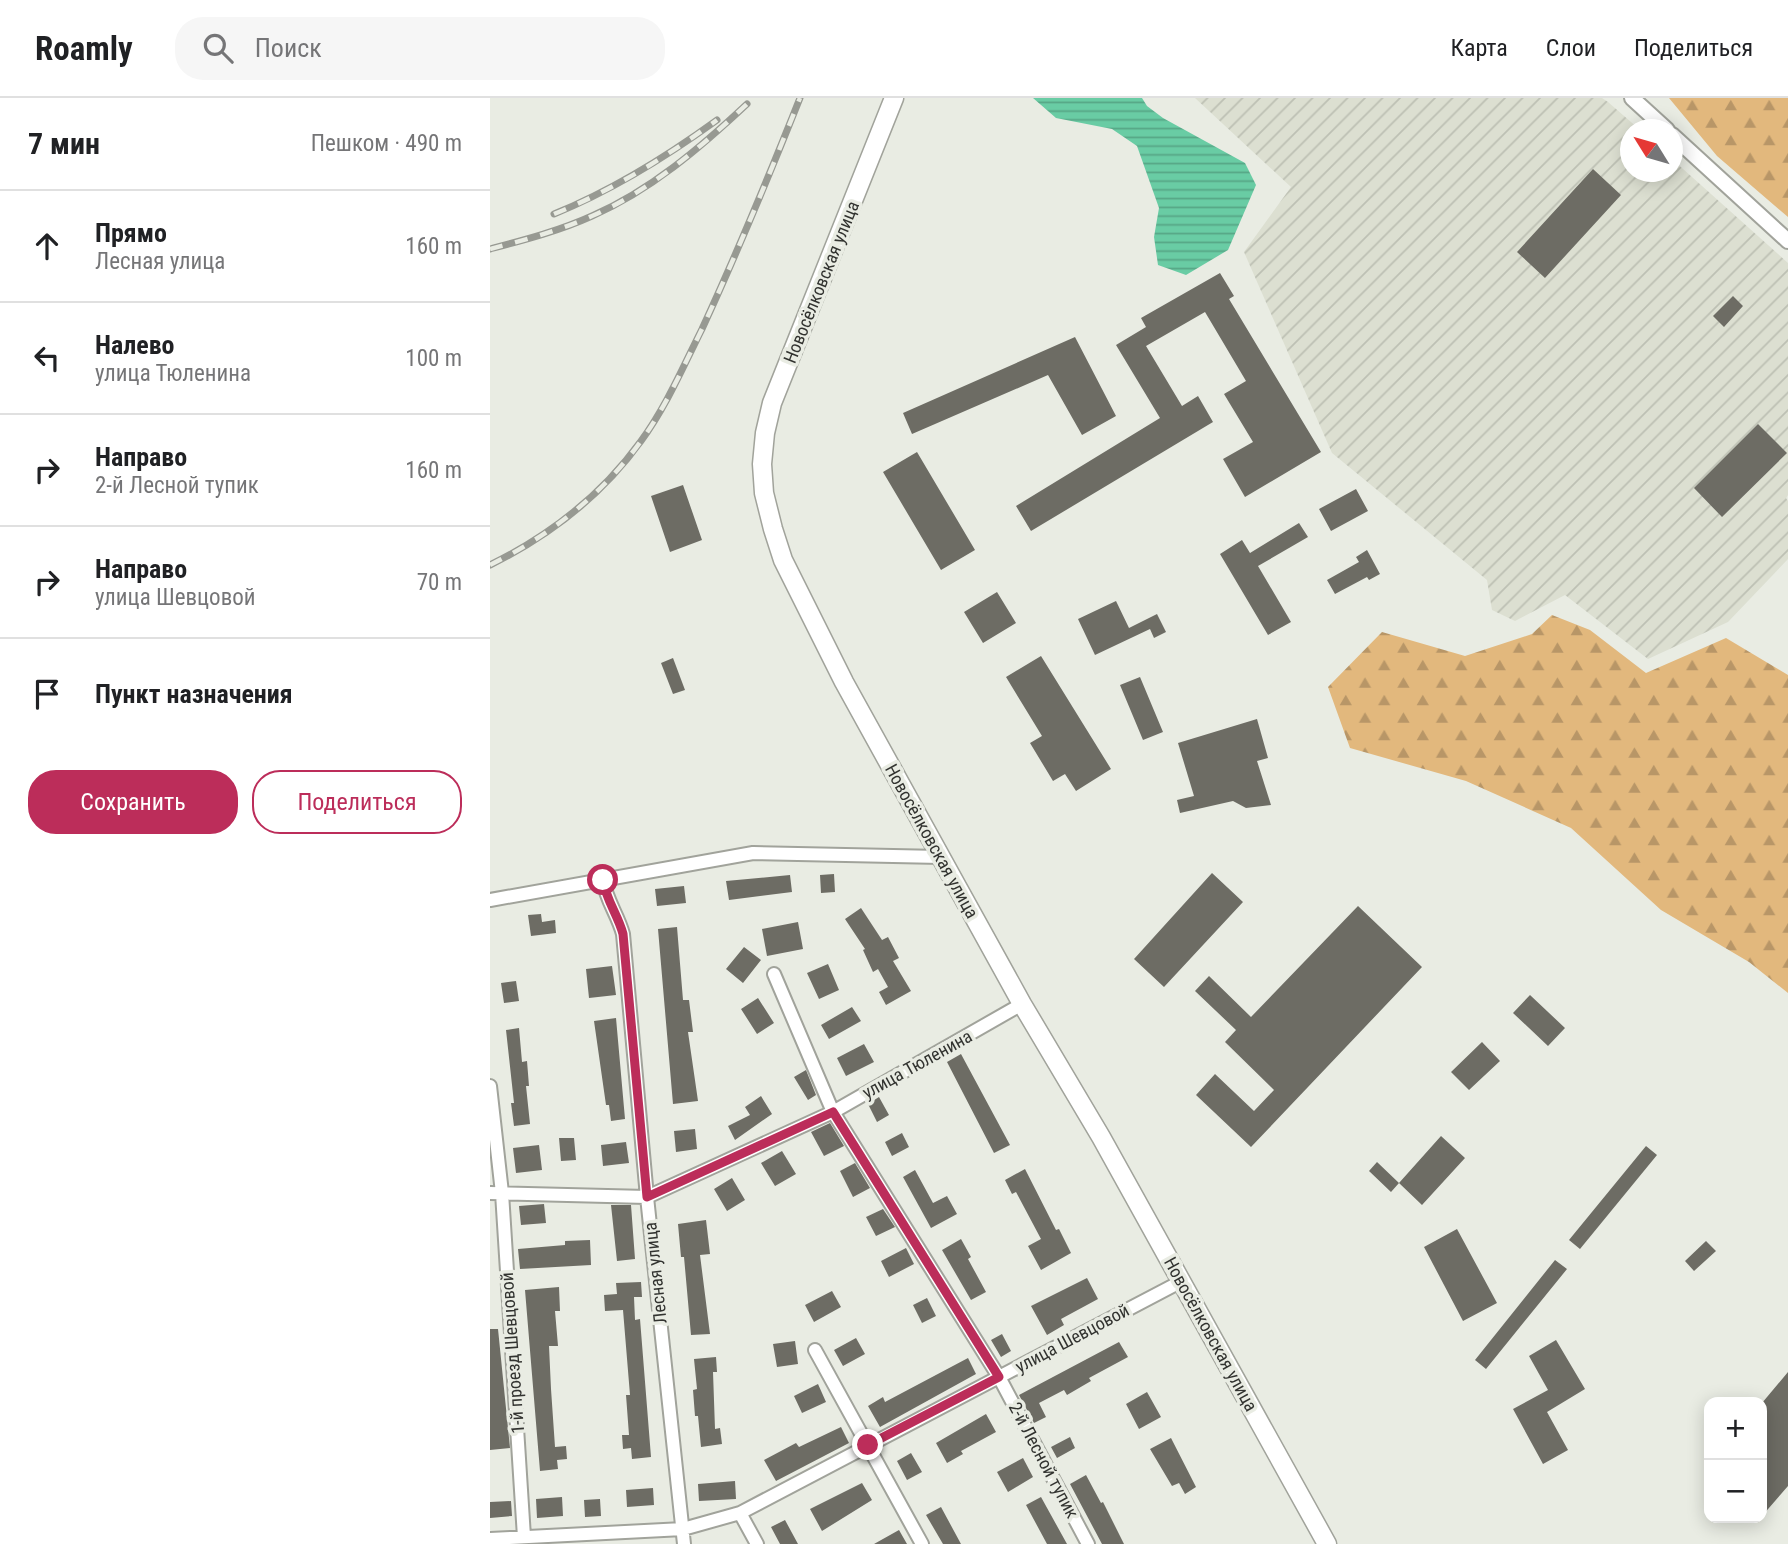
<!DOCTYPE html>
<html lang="ru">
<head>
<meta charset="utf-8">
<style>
  body { margin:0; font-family:"Roboto Condensed",sans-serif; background:#f6f6f6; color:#202124 }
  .controls { position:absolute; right:21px; bottom:21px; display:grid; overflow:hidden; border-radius:14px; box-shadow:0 4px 18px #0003 }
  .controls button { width:63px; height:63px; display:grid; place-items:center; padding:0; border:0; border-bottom:2px solid #e0e0e0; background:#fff; color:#202124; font:35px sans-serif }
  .compass { position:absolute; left:1130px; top:21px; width:63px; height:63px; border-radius:50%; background:#fff; box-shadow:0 4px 18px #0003; rotate:307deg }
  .stop { position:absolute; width:21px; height:21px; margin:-16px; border:5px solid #bc2d5a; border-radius:50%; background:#fff }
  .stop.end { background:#bc2d5a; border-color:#fff; box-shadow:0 2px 7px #0008 }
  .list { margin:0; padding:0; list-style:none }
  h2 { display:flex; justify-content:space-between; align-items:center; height:91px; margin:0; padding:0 28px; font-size:30px }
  h2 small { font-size:23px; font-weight:400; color:#757577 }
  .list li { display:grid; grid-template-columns:46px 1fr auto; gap:21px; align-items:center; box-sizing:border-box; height:112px; padding:0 28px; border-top:2px solid #e0e0e0 }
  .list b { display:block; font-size:26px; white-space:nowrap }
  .list p { margin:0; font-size:23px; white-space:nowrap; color:#757577 }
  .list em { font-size:23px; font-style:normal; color:#757577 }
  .actions { display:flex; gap:14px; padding:21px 28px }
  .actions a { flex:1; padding:16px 0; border:2px solid #bc2d5a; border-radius:28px; text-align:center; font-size:24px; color:#bc2d5a }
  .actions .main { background:#bc2d5a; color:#fff }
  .icon { flex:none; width:38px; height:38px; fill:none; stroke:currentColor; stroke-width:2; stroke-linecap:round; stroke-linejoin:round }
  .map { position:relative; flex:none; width:1298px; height:1446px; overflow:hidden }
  header { display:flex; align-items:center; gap:42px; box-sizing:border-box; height:98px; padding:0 35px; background:#fff; border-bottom:2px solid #e0e0e0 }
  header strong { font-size:33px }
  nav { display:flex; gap:38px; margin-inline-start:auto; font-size:24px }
  .search { width:490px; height:63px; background:#f6f6f6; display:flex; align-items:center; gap:18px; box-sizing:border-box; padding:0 24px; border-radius:28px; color:#757577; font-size:26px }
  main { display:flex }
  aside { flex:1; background:#fff }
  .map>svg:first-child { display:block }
</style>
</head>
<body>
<header>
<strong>Roamly</strong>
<div class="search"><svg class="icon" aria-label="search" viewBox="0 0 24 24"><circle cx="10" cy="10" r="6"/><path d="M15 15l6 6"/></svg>Поиск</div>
<nav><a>Карта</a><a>Слои</a><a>Поделиться</a></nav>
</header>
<main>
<aside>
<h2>7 мин<small>Пешком · 490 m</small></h2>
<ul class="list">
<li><svg class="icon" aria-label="ahead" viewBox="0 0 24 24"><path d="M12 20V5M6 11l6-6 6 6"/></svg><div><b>Прямо</b><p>Лесная улица</p></div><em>160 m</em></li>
<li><svg class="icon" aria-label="left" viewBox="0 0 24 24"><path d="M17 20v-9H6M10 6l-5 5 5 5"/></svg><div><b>Налево</b><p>улица Тюленина</p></div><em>100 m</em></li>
<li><svg class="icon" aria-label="right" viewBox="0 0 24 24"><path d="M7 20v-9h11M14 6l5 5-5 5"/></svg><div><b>Направо</b><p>2-й Лесной тупик</p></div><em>160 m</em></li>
<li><svg class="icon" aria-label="right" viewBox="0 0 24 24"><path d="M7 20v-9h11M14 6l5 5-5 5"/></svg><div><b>Направо</b><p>улица Шевцовой</p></div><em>70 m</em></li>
<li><svg class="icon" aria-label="arrive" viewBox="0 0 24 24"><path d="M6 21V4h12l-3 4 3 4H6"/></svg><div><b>Пункт назначения</b></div></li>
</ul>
<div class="actions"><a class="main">Сохранить</a><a>Поделиться</a></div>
</aside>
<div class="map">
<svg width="1298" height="1446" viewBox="0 0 1298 1446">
  <defs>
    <pattern id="industrial-furrows" width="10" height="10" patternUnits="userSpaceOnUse" patternTransform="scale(1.75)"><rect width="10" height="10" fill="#dcdfd1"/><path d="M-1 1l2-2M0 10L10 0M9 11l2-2" fill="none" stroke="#bdc0b4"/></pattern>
    <pattern id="forest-firs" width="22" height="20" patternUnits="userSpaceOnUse" patternTransform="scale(1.75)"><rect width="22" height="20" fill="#e2b87d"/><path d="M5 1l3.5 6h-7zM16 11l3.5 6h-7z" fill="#b89667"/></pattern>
    <pattern id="water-rules" width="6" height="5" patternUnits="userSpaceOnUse" patternTransform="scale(1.75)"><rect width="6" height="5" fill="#69cca4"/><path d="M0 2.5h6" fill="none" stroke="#57a686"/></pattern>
  </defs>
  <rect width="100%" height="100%" fill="#e9ece3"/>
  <path fill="url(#industrial-furrows)" d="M 705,0 L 1112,0 L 1118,4 L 1149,31 L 1140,32 L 1140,74 L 1182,74 L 1183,62 L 1298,165 L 1298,397 L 1296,400 L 1298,403 L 1298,461 L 1238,524 L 1158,561 L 1075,497 L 1025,523 L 1002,512 L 997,482 L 842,355 L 754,154 L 801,89 Z"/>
  <path fill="url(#forest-firs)" d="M 1179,0 L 1298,0 L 1298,119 L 1227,58 Z
    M 1062,517 L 1100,532 L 1156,575 L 1236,540 L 1298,577 L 1298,895 L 1259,864 L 1171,812 L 1081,730 L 976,683 L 860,650 L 838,589 L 892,534 L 975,558 L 1042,536 Z"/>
  <path fill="url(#water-rules)" d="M 543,0 L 652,0 L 657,8 L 673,20 L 755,65 L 766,87 L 738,152 L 696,177 L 668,167 L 664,139 L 669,110 L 647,48 L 622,31 L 566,20 Z"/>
  <path fill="#6d6c64" d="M 1103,71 L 1131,97 L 1055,180 L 1027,154 Z
    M 730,175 L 744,198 L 739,201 L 831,354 L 755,399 L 733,361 L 763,344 L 734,296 L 756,283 L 715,214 L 656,248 L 692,308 L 708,298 L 723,324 L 541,433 L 526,408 L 670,320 L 626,247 L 656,229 L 651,220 Z
    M 1243,198 L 1253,208 L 1234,229 L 1223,218 Z
    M 585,239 L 626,318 L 592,337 L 558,277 L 422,336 L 413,315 Z
    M 1268,326 L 1297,355 L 1232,419 L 1204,390 Z
    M 427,354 L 485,452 L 451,472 L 393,374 Z
    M 193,387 L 212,442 L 180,454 L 161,398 Z
    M 866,391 L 878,413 L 841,433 L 829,411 Z
    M 809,425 L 818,439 L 768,468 L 801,524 L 778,537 L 730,456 L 752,442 L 760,455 Z
    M 877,452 L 890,476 L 879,482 L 877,479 L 845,496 L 837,482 L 869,464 L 866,459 Z
    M 507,494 L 526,525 L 493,545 L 474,514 Z
    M 626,503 L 639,530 L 667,516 L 676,534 L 664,540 L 660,531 L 605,557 L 588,521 Z
    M 551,558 L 621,671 L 586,693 L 575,676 L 563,683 L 540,645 L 552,638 L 516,579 Z
    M 183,560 L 195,592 L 183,596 L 171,565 Z
    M 650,579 L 673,634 L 653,642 L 630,587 Z
    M 767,621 L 778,660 L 767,663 L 781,707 L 756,710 L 743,703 L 690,715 L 687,702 L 704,698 L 688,645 Z
    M 722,775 L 753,804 L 674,889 L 644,861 Z
    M 344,776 L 345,794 L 331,795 L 330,777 Z
    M 300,777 L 302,794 L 239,802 L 236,783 Z
    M 194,788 L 196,805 L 167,808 L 165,791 Z
    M 868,808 L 932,869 L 761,1049 L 706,997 L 725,976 L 764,1013 L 784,992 L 735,944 L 746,932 L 705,893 L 719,878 L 761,919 Z
    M 371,810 L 392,842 L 398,839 L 409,860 L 403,863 L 421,893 L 396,907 L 389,894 L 398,889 L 388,871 L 383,874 L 373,852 L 375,851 L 355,821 Z
    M 51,816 L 52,824 L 65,822 L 66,835 L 41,838 L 38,817 Z
    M 308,824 L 313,851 L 277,858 L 272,831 Z
    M 187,829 L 193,902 L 199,902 L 203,934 L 198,934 L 208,1003 L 183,1006 L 168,831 Z
    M 254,849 L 271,862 L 253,885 L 236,871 Z
    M 338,866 L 349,892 L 329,901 L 317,875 Z
    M 122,868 L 126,897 L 99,900 L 96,871 Z
    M 26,883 L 29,903 L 14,905 L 11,885 Z
    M 1040,897 L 1075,930 L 1058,948 L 1023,915 Z
    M 268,900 L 284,925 L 267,936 L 251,911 Z
    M 362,909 L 371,923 L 339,941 L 331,927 Z
    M 126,920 L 135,1021 L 121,1023 L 119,1007 L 116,1007 L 104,923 Z
    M 29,930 L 32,964 L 37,963 L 39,988 L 36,988 L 40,1026 L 24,1028 L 21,1005 L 24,1005 L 16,932 Z
    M 992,944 L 1010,963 L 979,992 L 961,974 Z
    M 374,946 L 384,964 L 356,978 L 347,960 Z
    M 471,956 L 520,1047 L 504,1055 L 457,964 Z
    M 316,972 L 326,997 L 318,1002 L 304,979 Z
    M 271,998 L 282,1016 L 245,1042 L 238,1028 L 260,1017 L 255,1009 Z
    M 389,999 L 399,1017 L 387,1024 L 378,1006 Z
    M 340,1025 L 354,1048 L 334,1058 L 321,1034 Z
    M 205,1031 L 207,1051 L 186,1054 L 184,1033 Z
    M 412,1035 L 419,1049 L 402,1058 L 395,1044 Z
    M 951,1038 L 975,1060 L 932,1107 L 909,1085 Z
    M 69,1040 L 84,1040 L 86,1062 L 71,1063 Z
    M 136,1044 L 139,1065 L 113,1068 L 111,1047 Z
    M 49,1047 L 52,1072 L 26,1075 L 23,1050 Z
    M 1156,1048 L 1167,1057 L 1090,1151 L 1079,1142 Z
    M 292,1053 L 306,1076 L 285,1088 L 271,1065 Z
    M 887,1064 L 909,1085 L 901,1094 L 879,1073 Z
    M 365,1065 L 380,1090 L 363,1099 L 350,1073 Z
    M 535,1071 L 566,1132 L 569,1131 L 581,1155 L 551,1172 L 538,1148 L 551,1141 L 526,1094 L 522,1096 L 515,1082 Z
    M 425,1072 L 443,1105 L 457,1098 L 467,1116 L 441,1130 L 413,1079 Z
    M 242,1080 L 255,1102 L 237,1113 L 224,1091 Z
    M 54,1106 L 56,1125 L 31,1127 L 29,1108 Z
    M 121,1107 L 141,1107 L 145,1161 L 127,1163 Z
    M 393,1111 L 405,1129 L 386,1138 L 376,1119 Z
    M 216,1122 L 220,1156 L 210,1157 L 220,1236 L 201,1237 L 194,1159 L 191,1159 L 188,1126 Z
    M 967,1131 L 1007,1205 L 973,1223 L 934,1149 Z
    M 471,1141 L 481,1159 L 478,1161 L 496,1194 L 481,1202 L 452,1152 Z
    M 100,1142 L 101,1167 L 30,1171 L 28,1151 L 75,1147 L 75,1143 Z
    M 1216,1143 L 1226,1153 L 1204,1173 L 1195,1163 Z
    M 416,1150 L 424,1166 L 399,1179 L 391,1163 Z
    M 1065,1162 L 1077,1171 L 996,1271 L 985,1262 Z
    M 597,1180 L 608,1201 L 571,1221 L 574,1227 L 557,1237 L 541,1208 Z
    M 151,1184 L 152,1199 L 144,1199 L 145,1222 L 150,1221 L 161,1359 L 142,1361 L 141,1350 L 133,1351 L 132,1337 L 139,1337 L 136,1297 L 140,1297 L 133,1212 L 115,1213 L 114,1197 L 127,1196 L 126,1185 Z
    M 69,1189 L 70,1213 L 65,1213 L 68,1248 L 59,1248 L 61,1291 L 65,1349 L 76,1348 L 77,1361 L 67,1362 L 68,1371 L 50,1373 L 35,1192 Z
    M 342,1193 L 351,1209 L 324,1224 L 315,1207 Z
    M 437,1200 L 446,1218 L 432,1225 L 423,1207 Z
    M 0,1231 L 8,1231 L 20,1350 L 0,1352 Z
    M 512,1236 L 521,1253 L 511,1259 L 501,1242 Z
    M 366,1240 L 375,1256 L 353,1268 L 344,1252 Z
    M 1066,1242 L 1095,1291 L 1057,1314 L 1078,1352 L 1053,1366 L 1023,1311 L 1058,1292 L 1039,1258 Z
    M 305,1243 L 308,1266 L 287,1269 L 283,1246 Z
    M 629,1244 L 638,1259 L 599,1280 L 601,1283 L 577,1297 L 574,1292 L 549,1305 L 556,1319 L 544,1325 L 529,1297 Z
    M 226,1259 L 227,1274 L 223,1274 L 225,1331 L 230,1330 L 232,1346 L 211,1349 L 208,1318 L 205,1318 L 203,1292 L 207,1291 L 204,1261 Z
    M 478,1260 L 486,1276 L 390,1329 L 378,1308 L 393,1299 L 395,1304 Z
    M 1298,1274 L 1298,1388 L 1272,1418 L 1272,1305 Z
    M 328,1286 L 336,1304 L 312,1315 L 304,1298 Z
    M 657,1294 L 671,1319 L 649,1331 L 636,1306 Z
    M 496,1316 L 506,1334 L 471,1353 L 473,1356 L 457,1365 L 446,1345 Z
    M 351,1329 L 359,1345 L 286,1383 L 274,1362 L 306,1345 L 309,1349 Z
    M 580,1339 L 585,1350 L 567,1360 L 561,1349 Z
    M 681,1340 L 706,1389 L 695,1396 L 689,1385 L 682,1388 L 660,1351 Z
    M 421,1355 L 432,1374 L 417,1382 L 407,1363 Z
    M 533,1360 L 543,1379 L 518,1394 L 507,1374 Z
    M 596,1377 L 611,1405 L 613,1404 L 634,1446 L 612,1446 L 580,1386 Z
    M 245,1383 L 246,1401 L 209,1403 L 208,1386 Z
    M 372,1385 L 382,1402 L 332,1433 L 320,1411 Z
    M 163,1390 L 164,1407 L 137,1409 L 136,1392 Z
    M 72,1399 L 73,1418 L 47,1420 L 46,1401 Z
    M 551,1399 L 577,1446 L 557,1446 L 536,1407 Z
    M 110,1401 L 111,1418 L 95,1419 L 94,1402 Z
    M 21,1403 L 22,1418 L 0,1420 L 0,1404 Z
    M 451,1409 L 471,1446 L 453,1446 L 436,1417 Z
    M 295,1422 L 308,1446 L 290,1446 L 281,1429 Z
    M 409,1432 L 417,1446 L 384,1446 Z"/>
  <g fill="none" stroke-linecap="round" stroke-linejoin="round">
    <g stroke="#a1a39b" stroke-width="16">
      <path id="minor" d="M 113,782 C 116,802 128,817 133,836 L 157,1099 L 194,1446
        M 0,802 L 263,755 L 451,759
        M 284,876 L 343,1014 L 509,1279 L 598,1446
        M 0,988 L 12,1095 L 34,1439
        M 0,1095 L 157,1099 L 343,1014 L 532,906
        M 325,1252 L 432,1446
        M 250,1415 L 267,1446
        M 0,1441 L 193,1431 L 250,1415 L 692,1183"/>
    </g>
    <g stroke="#a1a39b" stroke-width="18">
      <path id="tertiary" d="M 1142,0 L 1177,32
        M 1182,37 L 1298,143"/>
    </g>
    <g stroke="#a1a39b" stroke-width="21">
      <path id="primary" d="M 404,0 L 282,305 L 275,335 L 272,366 L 274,395 L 283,431 L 293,462 L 354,584 L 469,792 L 532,906 L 611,1039 L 837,1446"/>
    </g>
    <use href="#minor" stroke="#fff" stroke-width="12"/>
    <use href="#tertiary" stroke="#fff" stroke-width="14"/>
    <use href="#primary" stroke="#fff" stroke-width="18"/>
    <g stroke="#979992" stroke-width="7">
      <path id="rail" d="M 64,116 C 123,92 176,59 227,22
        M 0,151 C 34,142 69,133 102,118 C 161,92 210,50 257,6
        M 0,467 C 59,438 112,397 151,343 C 176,309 193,269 212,231 C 247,155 279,78 310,0"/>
    </g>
    <use href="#rail" stroke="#e9ece3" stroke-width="4.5" stroke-dasharray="13" stroke-linecap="butt"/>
  </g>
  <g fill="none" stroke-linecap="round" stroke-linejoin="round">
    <path stroke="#bc2d5a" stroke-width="9" d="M 113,782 C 116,802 128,817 133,836 L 157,1099 L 343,1014 L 509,1279 L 378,1347"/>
  </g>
  <g text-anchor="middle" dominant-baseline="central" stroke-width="7" stroke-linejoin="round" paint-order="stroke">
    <g font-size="18" fill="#323330" stroke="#e9ece3">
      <text transform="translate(331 184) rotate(-68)">Новосёлковская улица</text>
      <text transform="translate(442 743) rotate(61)">Новосёлковская улица</text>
      <text transform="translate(427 966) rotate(-29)">улица Тюленина</text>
      <text transform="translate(165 1175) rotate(-96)">Лесная улица</text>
      <text transform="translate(721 1236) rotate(61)">Новосёлковская улица</text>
      <text transform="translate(582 1240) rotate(-28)">улица Шевцовой</text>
      <text transform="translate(22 1255) rotate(-94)">1-й проезд Шевцовой</text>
      <text transform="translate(554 1362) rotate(62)">2-й Лесной тупик</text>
    </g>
  </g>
</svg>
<div class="controls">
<button>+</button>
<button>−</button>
</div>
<svg class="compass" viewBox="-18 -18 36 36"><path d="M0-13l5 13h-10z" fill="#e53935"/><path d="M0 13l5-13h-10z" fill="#757577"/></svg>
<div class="stop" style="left:113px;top:782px"></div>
<div class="stop end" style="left:378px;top:1347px"></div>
</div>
</main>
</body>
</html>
